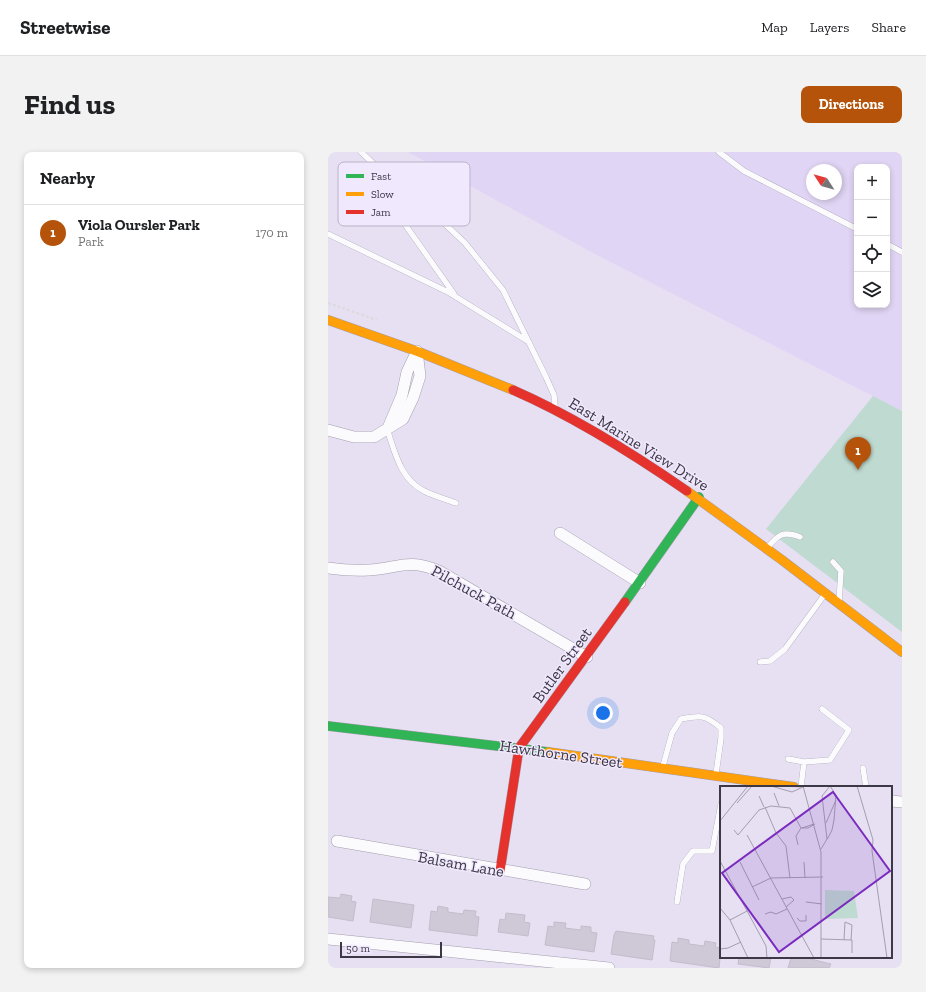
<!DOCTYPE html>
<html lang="en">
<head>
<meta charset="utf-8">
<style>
  body { margin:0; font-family:"Zilla Slab",serif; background:#f2f2f2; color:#202124 }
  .controls { position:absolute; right:12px; top:12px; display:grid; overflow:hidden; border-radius:8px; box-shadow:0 2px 6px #0003 }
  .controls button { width:36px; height:36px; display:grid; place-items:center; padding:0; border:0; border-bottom:1px solid #e0e0e0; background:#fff; color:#202124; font:20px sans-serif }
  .compass { position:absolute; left:478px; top:12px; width:36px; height:36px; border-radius:50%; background:#fff; box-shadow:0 2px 6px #0003; rotate:306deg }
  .scale { position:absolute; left:12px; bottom:10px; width:102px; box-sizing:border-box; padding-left:4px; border:2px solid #3d3846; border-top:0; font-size:11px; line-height:14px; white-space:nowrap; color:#3d3846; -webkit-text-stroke:3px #f0e8fd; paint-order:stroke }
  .you { position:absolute; left:275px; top:561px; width:14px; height:14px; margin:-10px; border:3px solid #fff; border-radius:50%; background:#1a73e8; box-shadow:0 0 0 6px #1a73e833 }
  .badge { display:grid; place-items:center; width:26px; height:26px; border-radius:50%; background:#b45309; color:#fff; font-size:13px; font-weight:700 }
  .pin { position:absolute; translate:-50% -33px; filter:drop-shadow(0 1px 2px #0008) }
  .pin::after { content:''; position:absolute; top:21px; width:14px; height:12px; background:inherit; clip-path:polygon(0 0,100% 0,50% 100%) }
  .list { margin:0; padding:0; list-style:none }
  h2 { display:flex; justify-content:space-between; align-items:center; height:52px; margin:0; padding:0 16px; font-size:17px }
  h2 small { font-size:13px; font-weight:400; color:#757577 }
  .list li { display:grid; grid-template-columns:26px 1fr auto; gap:12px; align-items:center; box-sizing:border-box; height:56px; padding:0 16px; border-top:1px solid #e0e0e0 }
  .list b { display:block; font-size:15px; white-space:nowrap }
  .list p { margin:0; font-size:13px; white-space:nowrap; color:#757577 }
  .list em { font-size:13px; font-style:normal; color:#757577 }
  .icon { flex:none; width:22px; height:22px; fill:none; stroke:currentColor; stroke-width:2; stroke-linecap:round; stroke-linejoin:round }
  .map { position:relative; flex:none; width:574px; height:816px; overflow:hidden; border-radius:8px }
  header { display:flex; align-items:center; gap:24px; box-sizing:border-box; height:56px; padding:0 20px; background:#fff; border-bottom:1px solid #e0e0e0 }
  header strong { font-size:19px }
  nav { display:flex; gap:22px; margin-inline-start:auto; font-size:14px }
  .intro { display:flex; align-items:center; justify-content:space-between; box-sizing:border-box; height:96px; padding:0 24px }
  h1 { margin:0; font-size:28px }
  .button { padding:10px 18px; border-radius:8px; background:#b45309; color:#fff; font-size:14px; font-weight:700 }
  main { display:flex; gap:24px; padding:0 24px }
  aside { flex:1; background:#fff; border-radius:8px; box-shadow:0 2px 6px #0003 }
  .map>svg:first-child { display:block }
</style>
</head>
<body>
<header>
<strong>Streetwise</strong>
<nav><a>Map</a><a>Layers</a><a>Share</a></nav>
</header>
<div class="intro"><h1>Find us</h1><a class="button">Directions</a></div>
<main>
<aside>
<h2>Nearby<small></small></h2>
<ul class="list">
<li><span class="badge">1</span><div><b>Viola Oursler Park</b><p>Park</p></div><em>170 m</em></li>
</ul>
</aside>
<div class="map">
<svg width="574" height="816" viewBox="0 0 574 816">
  <rect width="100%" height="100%" fill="#e7e0f3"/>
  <path fill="#e0d5f4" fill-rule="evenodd" d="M 80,0 L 574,0 L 574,259 L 267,102 ZM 529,15 L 559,15 L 559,153 L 529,153 ZM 484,18 L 508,18 L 508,42 L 484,42 Z"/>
  <path fill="#bfdad0" d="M 545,244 L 574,259 L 574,480 L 438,377 Z"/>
  <path fill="#cec8d7" stroke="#c2bccb" d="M 13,742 L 24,744 L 23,749 L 28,750 L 25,769 L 0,765 L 0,745 L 12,746 Z
    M 45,747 L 86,753 L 83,776 L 42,770 Z
    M 110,754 L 120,756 L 120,760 L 135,762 L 136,758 L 148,759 L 147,764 L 151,765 L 149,784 L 101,778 L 103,759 L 109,760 Z
    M 178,761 L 197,763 L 196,770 L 202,771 L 200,784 L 170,780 L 172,767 L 177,768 Z
    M 226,770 L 238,771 L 237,776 L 253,778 L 253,774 L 263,775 L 263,780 L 269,781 L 266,800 L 217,793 L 220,774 L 226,775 Z
    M 288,779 L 326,784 L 325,788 L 327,788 L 324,808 L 283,802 L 286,783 Z
    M 350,786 L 361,788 L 361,792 L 376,794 L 377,789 L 388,791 L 387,795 L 393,796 L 391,816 L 342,809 L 344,790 L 350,791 Z
    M 411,805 L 443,805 L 441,816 L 410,812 Z
    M 465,805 L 475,805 L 503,812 L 501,816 L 460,816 L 463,806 Z"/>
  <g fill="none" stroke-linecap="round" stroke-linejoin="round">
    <g stroke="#a39dac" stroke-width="6">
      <path id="lane" d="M 33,0 L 47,13 L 81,38 L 137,91 L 175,138 L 218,225 L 226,243 L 227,254
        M 391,0 L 416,19 L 529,77
        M 47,14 L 57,41 L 69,61 L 126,142
        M 0,82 L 120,140 L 201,190
        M 559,92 L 574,100
        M 59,277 C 67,300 72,327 96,339 C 106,344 117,347 128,351
        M 439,396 C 450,383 455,378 472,385
        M 505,410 L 513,419 L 511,450
        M 432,510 L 442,509 L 457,497 L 497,442
        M 460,607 L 476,610 L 473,635
        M 476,610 L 502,608 L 521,578 L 494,557
        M 335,614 L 344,581 L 353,567 C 374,563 377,563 393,576 L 393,586 L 388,622
        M 535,616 L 538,635
        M 349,750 L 355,712 L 365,699 L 384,699 L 393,652"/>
    </g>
    <g stroke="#a39dac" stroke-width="12">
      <path id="street" d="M 60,276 L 74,243 L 79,220 L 89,199
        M 0,278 L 26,285 L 46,285 L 75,267 L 85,246 L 92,224 L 89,199
        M 232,381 L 312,431
        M 0,416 C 14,418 27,419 41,418 C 71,416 80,406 111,419 L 259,505
        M 563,649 L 574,650
        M 9,689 L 257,732
        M 0,787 L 281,816"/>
    </g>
    <g stroke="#a39dac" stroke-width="10">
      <path id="fast" d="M 297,450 L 371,345
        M 0,574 L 220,600"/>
    </g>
    <g stroke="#a39dac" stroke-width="10">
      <path id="slow" d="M 0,168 L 91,200 L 185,238
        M 359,339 L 454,408 L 574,500
        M 220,600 L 466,635"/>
    </g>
    <g stroke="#a39dac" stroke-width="10">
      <path id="jam" d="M 185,238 C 247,265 304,301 359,339
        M 172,719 L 191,596 L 297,450"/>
    </g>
    <path stroke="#dddbe0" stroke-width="2.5" stroke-dasharray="3 2" stroke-linecap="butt" d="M 0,151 L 49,168"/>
    <use href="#lane" stroke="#fbfafd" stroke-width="5.5"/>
    <use href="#street" stroke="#fbfafd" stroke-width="11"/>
    <use href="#fast" stroke="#30b455" stroke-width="9"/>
    <use href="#slow" stroke="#ff9f0a" stroke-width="9"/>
    <use href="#jam" stroke="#e5322d" stroke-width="9"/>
  </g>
  <g text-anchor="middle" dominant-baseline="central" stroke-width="3" stroke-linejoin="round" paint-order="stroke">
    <g font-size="16" fill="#3d3846" stroke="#f0e8fd">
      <text transform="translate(311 292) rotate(32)">East Marine View Drive</text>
      <text transform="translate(146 440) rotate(29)">Pilchuck Path</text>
      <text transform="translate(234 513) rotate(-54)">Butler Street</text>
      <text transform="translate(233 602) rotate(8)">Hawthorne Street</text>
      <text transform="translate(133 712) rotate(10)">Balsam Lane</text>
    </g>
  </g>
  <g transform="translate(392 634)">
    <rect width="172" height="172" fill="#e7e0f3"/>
    <path d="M 105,104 L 134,105 L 138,132 L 105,133 Z" fill="#bfdad0"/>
    <path fill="none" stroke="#a39dae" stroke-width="1" d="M 51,0 L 72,6 L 83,1M 63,0 L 81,1M 83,0 L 101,66 L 101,172M 137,0 L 153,54 L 152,65 L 167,172M 54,7 L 59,20M 39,10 L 44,21M 17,17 L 32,0M 45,21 L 56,47 L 66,60 L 70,92M 0,35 L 28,0M 106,37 L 116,14M 82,42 L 94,38M 14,44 L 18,49 L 39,24 L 51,20 L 70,22 L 81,42 L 88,42 L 95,38M 27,49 L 94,172M 78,59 L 76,50 L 81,42M 101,63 L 104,58 L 109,50 L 112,44 L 114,34 L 116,9 L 110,0 L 102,10 L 107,53M 0,75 L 46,160 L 47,172M 20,76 L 39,114M 84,76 L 85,92M 32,101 L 51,92 L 103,91M 62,113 L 71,111 L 74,114 L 66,121M 86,116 L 102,118M 0,122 L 10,134 L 28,172M 45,128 L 51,126 L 56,128 L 67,123M 77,132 L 80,135 L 86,135 L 86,129M 10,134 L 29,124M 101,153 L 132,154 L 132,167M 124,154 L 125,136 L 132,139 L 131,154M 0,163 L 8,162 L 21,156"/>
    <path fill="#7b2cbf" fill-opacity="0.15" stroke="#7b2cbf" stroke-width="2" d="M 113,6 L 170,85 L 59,166 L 2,87 Z"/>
    <rect width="172" height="172" fill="none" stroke="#3d3846" stroke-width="2"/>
  </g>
  <rect x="10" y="10" width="132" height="64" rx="6" fill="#f0e8fd" stroke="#bab3c6" stroke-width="1"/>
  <rect x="18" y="22" width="18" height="4" fill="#30b455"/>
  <rect x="18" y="40" width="18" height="4" fill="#ff9f0a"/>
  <rect x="18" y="58" width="18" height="4" fill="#e5322d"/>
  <g font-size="11" fill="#3d3846">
    <text x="43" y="28">Fast</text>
    <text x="43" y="46">Slow</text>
    <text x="43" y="64">Jam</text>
  </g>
</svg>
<div class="controls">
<button>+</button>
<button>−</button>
<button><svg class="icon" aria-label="locate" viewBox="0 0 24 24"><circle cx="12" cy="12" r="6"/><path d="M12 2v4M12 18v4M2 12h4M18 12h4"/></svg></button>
<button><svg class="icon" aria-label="layers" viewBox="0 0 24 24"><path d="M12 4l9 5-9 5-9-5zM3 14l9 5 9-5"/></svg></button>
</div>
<svg class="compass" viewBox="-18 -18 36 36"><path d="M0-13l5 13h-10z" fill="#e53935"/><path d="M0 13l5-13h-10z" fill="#757577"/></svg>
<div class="scale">50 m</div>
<div class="you"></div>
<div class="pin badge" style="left:530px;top:318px">1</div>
</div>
</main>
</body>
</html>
